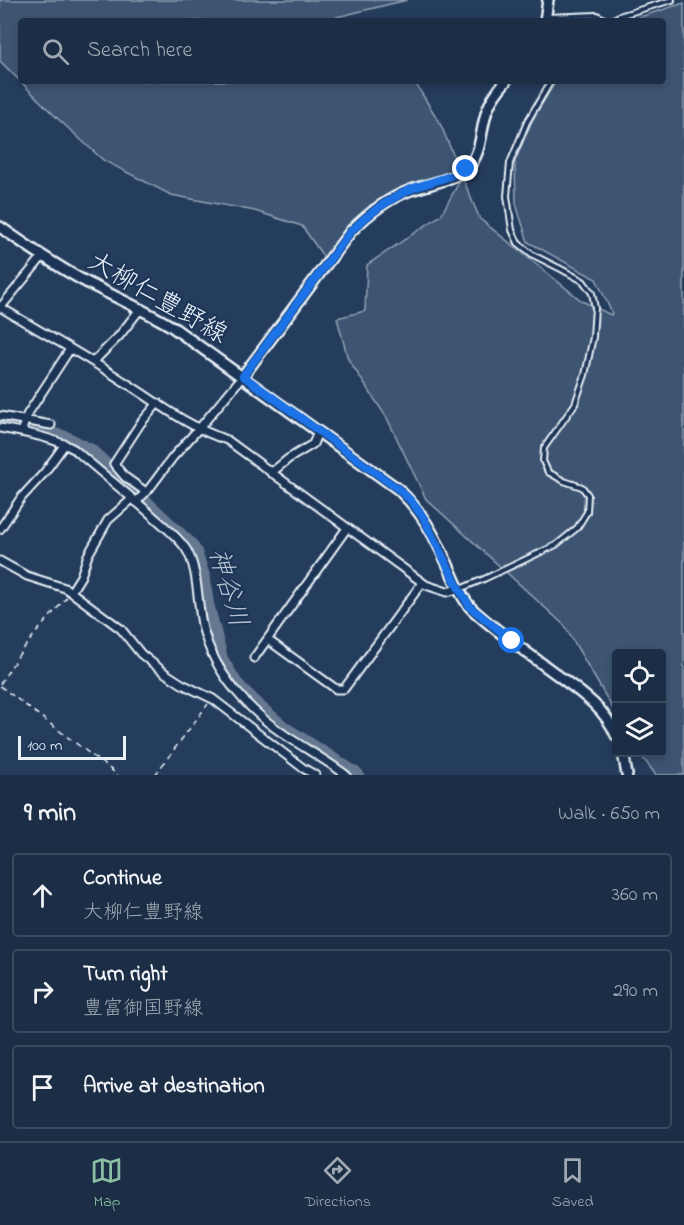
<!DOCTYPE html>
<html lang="en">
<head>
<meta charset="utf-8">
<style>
  body { margin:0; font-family:"Indie Flower","Klee One",sans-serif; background:#293a51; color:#f1f3f6 }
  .controls { position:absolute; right:18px; bottom:18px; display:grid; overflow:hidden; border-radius:6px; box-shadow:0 3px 9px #0003 }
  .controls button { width:54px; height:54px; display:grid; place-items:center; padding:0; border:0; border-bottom:2px solid #3a4a5f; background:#1c2e46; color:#f1f3f6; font:30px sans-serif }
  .scale { position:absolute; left:18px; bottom:15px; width:108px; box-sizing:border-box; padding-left:6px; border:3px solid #e8f1f8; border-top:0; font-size:16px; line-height:21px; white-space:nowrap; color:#e8f1f8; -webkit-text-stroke:4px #1d3557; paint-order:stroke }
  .stop { position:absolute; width:18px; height:18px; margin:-14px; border:4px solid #1a73e8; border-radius:50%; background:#fff }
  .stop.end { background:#1a73e8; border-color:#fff; box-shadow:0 2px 6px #0008 }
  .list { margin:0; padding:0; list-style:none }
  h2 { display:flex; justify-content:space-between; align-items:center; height:78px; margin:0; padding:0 24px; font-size:26px }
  h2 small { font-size:20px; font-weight:400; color:#a0a8b3 }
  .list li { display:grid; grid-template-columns:39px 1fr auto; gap:18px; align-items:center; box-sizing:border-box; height:84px; margin:0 12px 12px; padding:0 12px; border:2px solid #3a4a5f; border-radius:6px }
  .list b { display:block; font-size:22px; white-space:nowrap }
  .list p { margin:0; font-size:20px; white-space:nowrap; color:#a0a8b3 }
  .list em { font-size:20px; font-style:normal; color:#a0a8b3 }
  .icon { flex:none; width:33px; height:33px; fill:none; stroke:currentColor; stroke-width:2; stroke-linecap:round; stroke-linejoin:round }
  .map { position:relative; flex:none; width:684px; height:775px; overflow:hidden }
  .search { position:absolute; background:#1c2e46; box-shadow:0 3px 9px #0003; left:18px; right:18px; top:18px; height:66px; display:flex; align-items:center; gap:15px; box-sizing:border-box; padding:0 21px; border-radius:6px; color:#a0a8b3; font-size:22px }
  .sheet { height:366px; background:#1c2e46 }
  nav { display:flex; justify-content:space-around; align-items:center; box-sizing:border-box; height:84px; border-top:2px solid #3a4a5f; background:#1c2e46; font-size:16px; color:#a0a8b3 }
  nav a { display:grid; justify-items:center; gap:3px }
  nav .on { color:#8abfa5 }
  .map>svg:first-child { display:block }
</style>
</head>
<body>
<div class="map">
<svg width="684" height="775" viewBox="0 0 684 775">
  <rect width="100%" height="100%" fill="#253d5d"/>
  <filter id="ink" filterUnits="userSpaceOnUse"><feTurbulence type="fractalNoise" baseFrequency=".0167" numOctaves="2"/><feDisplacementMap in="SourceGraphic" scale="12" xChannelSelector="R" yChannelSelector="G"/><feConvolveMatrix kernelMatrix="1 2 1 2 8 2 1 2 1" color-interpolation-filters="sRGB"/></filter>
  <g filter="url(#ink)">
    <path fill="#3e5472" stroke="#93a2b5" stroke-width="1.5" d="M 0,0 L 407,0 L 337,17 L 333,21 L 21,21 L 21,81 L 414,81 L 440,123 L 460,171 L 416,183 L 370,205 L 325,259 L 302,226 L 255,211 L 171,195 L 103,160 L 56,117 L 0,61 Z
      M 684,3 L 684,775 L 656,775 L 639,753 L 662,752 L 662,654 L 616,654 L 616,714 L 564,625 L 426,499 L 387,418 L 348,359 L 337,318 L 365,311 L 367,265 L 441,215 L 462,177 L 480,219 L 582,301 L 611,315 L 612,313 L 596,279 L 528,242 L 516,204 L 515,161 L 533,119 L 556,81 L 663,81 L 663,21 L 627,21 Z"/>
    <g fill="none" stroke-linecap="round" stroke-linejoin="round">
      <path stroke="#657890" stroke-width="14" d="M 0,421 L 66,438 L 91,451 L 190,544 L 195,552 L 203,576 L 207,604 L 221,659 L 236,684 L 261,709 L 285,729 L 357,775"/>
      <g stroke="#e8f1f8" stroke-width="8">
        <path id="lane" d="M 547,17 L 597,15 L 608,21
          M 610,21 L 619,16 L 672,0
          M 460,589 L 484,579 L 556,545 L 577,528 L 587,512 L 588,495 L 582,487 L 564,481 L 548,472 L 543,461 L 544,448 L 575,404 L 585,375 L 593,337 L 595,308 L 592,293 L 583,281 L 561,269 L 533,255 L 518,243 L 512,230 L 507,196 L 510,163 L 527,122 L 551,81"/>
      </g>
      <g stroke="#e8f1f8" stroke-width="11">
        <path id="street" d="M 0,307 C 41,332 83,355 123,381 C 157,402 189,428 227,440 L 426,585 L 447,592 L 459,589
          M 0,308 L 43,256
          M 93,362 L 119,336 L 141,308
          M 0,416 L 51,425
          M 0,428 C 26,433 51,437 74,449 C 100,472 128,494 154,517 C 165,527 178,537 186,549 C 199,569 197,606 203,629 C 215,674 248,710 285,735 C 306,749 326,760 346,775
          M 22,432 L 24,423 L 27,415 L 70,349
          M 271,473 L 288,459 L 313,444 L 318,432
          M 146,492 L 125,477 L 114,464 L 140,424 L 158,403
          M 136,502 L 149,489 L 173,457 L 202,425 L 243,376
          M 0,529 L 21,498 L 44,473 L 65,444
          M 0,561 L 27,576 L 65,588 L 71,592 L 121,629 L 141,654 L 165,673 L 182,684 L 213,699 L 303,768 L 315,775
          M 71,592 L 81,576 L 88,555 L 108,520 L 132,499
          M 268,640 L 336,689 L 344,689 L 422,583
          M 254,658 L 347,528"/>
      </g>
      <g stroke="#e8f1f8" stroke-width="14">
        <path id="secondary" d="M 545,21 L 548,0
          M 0,227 C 29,247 57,267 88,283 C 115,297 144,310 171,326 L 398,489 C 423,513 434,535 448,565 C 455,580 461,598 472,609 C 498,633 528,653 556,674 C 579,691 605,708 616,735
          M 243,376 L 351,231 C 368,214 388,198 411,190 C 428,184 454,180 467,168 C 483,154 480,127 488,108 C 492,98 499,89 506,81
          M 623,752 L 627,775"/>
      </g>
      <path stroke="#e8f1f8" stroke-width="1.5" stroke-dasharray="6 4.5" stroke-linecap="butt" d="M 0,684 L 18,656 L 35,634 L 67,597
        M 0,686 L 118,775
        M 155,775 L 208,704"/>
      <use href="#lane" stroke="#1d3557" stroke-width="4"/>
      <use href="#street" stroke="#1d3557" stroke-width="7"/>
      <use href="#secondary" stroke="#1d3557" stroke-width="9"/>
    </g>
  </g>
  <g fill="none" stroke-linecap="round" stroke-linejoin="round" filter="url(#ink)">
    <path stroke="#1a73e8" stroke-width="8" d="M 466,169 C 448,179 428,182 409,190 C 387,200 368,214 351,231 L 243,376 L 398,489 L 410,500 L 423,517 L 459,589 L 470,607 L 512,641"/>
  </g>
  <g text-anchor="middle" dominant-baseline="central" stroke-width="4.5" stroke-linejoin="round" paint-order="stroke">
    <g font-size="26" fill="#e8f1f8" stroke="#1d3557">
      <text transform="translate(157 299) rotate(30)">大柳仁豊野線</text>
    </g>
    <g font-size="27" font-style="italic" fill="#b4c1ce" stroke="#1d3557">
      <text transform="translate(227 588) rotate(74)">神谷川</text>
    </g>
  </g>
</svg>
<div class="controls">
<button><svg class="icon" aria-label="locate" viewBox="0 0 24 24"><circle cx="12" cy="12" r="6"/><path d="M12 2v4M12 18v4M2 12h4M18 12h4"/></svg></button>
<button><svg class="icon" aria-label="layers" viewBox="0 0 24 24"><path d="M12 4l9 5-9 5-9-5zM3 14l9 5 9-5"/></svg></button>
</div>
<div class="scale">100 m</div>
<div class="stop" style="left:512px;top:641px"></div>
<div class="stop end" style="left:466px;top:169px"></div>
<div class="search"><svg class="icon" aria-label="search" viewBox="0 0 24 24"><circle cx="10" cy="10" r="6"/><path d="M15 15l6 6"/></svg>Search here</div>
</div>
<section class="sheet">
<h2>9 min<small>Walk · 650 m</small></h2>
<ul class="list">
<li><svg class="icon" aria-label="ahead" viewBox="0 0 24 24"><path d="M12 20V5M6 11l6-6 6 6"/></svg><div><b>Continue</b><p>大柳仁豊野線</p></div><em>360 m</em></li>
<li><svg class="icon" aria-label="right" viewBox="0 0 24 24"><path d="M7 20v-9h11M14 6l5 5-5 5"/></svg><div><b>Turn right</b><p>豊富御国野線</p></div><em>290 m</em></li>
<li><svg class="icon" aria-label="arrive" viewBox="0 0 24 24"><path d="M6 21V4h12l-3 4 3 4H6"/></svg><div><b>Arrive at destination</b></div></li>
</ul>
</section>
<nav>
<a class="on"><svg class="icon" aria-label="map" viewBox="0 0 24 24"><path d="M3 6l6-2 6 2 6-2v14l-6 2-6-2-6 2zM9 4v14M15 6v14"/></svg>Map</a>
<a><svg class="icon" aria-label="directions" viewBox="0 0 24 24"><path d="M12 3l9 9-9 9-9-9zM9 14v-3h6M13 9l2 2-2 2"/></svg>Directions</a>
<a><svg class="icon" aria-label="saved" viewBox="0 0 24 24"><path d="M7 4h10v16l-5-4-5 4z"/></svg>Saved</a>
</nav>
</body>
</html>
